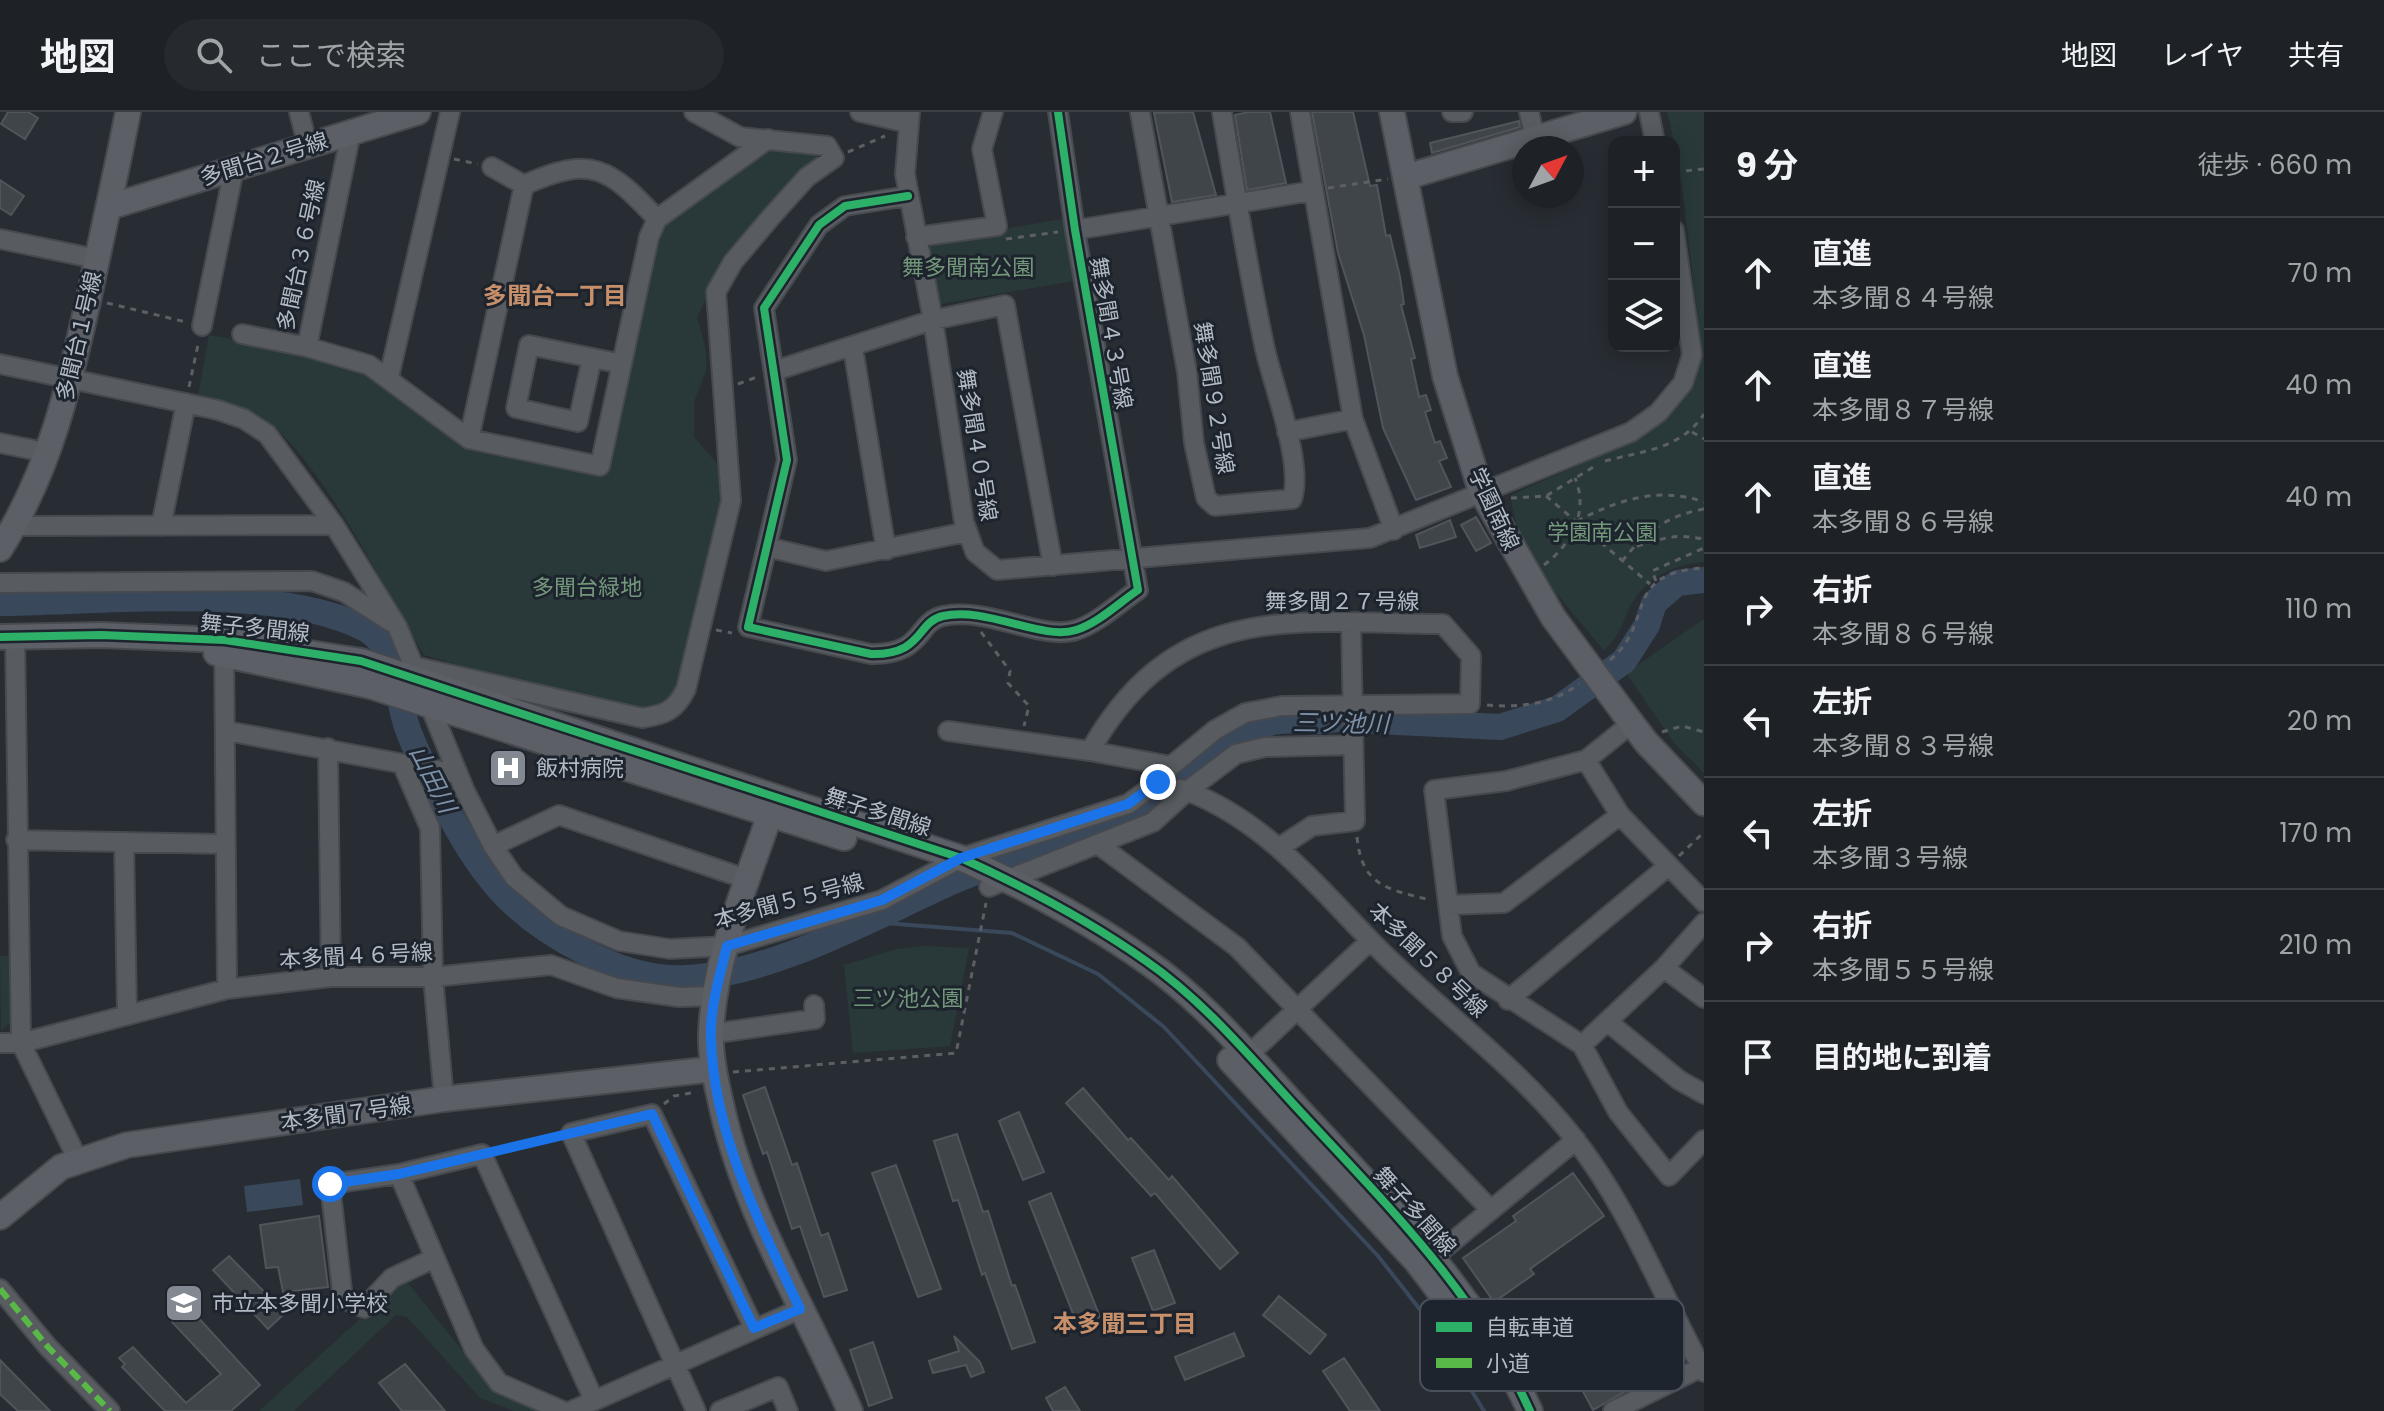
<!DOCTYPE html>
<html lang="ja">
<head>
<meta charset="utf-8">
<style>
  body { margin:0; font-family:Poppins,"Noto Sans JP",sans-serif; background:#262a2e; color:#f1f3f6 }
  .controls { position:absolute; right:24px; top:24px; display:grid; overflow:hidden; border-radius:16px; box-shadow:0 4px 20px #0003 }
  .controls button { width:72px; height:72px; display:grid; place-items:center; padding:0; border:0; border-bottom:2px solid #3c3f43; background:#1e2226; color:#f1f3f6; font:40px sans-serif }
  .compass { position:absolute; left:1512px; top:24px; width:72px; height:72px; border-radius:50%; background:#1e2226; box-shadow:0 4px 20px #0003; rotate:49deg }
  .stop { position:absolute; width:24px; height:24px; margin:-18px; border:6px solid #1a73e8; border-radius:50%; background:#fff }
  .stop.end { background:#1a73e8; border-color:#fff; box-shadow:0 2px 8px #0008 }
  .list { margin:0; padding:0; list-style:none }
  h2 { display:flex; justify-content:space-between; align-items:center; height:104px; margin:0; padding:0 32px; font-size:34px }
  h2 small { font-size:26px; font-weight:400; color:#a1a4a7 }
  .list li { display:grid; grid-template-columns:52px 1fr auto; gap:24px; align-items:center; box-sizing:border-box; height:112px; padding:0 32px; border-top:2px solid #3c3f43 }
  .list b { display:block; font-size:30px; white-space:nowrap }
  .list p { margin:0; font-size:26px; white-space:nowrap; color:#a1a4a7 }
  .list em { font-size:26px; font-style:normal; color:#a1a4a7 }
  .icon { flex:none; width:44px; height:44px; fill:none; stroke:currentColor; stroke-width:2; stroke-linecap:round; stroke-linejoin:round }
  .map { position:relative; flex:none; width:1704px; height:1299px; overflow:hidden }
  header { display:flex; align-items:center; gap:48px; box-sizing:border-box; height:112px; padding:0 40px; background:#1e2226; border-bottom:2px solid #3c3f43 }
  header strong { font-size:38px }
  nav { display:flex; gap:44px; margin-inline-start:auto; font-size:28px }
  .search { width:560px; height:72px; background:#262a2e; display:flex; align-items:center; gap:20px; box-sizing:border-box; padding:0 28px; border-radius:44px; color:#a1a4a7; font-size:30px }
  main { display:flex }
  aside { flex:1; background:#1e2226 }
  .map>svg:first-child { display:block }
</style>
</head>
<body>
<header>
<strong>地図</strong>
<div class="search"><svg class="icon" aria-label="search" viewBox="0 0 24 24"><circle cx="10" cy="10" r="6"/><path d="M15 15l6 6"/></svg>ここで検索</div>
<nav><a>地図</a><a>レイヤ</a><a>共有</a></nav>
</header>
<main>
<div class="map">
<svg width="1704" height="1299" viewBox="0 0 1704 1299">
  <rect width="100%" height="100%" fill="#282d33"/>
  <path fill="#293939" d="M 1667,0 L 1704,0 L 1704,450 C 1672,452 1640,469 1627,501 C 1620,518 1617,526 1604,539 C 1569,494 1514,442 1511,383 L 1627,332 L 1663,308 L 1685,283 L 1698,251 L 1699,215 L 1679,50 Z
    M 769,37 L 816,37 L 818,48 L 807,53 L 733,135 L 697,205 L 706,238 L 706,259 L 694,290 L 694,325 L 723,359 L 720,394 L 681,574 L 671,590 L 656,599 L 564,584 L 424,543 C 384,476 329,363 272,313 C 251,295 224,290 198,284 L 209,223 L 292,237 L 366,260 L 471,339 L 595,363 L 608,362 L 659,127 L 669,109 Z
    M 1068,106 L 1079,168 L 940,192 L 932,188 L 923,131 Z
    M 1704,507 L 1704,661 L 1675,632 L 1626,561 Z
    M 923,834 L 969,836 L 950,934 L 853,941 L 844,853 L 897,837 Z
    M 0,844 L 9,844 L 12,909 L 1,919 Z
    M 407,1170 L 490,1273 L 530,1291 L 536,1299 L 514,1299 L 480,1286 L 407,1205 L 396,1203 L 294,1299 L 259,1299 L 399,1171 Z"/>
  <path fill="#39485b" d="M 300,1067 L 303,1093 L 247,1100 L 244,1074 Z"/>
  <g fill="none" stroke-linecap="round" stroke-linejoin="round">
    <path stroke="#39485b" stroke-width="4" d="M 872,810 L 1012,821 L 1098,862 L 1164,915 L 1378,1144 L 1429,1209 L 1484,1299"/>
    <path stroke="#39485b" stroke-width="26" d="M 0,491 C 102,490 273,471 364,516 C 400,534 395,582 407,615 C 415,639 429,664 441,687 C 481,762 508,801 585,840 C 616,856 649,868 685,866 C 770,863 870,807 947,772 C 1015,742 1087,723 1154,689 C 1175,678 1190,657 1209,643 C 1225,631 1254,615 1273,610 C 1293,605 1315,613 1336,607 L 1500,615 L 1557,597 L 1624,549 L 1647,513 L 1654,491 L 1677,471 L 1704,468"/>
  </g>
  <path fill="#40454a" stroke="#50555b" stroke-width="2" d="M 8,0 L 28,0 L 38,6 L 25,27 L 1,12 Z
    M 1193,0 L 1216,83 L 1172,90 L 1154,1 Z
    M 1249,0 L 1270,0 L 1286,71 L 1247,78 L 1235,3 Z
    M 1312,0 L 1353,0 L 1370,74 L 1377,73 L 1386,124 L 1390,123 L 1400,165 L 1404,192 L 1401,193 L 1415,246 L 1411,247 L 1419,285 L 1426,283 L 1431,298 L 1425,300 L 1435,331 L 1440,329 L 1447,346 L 1439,349 L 1451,375 L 1416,388 L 1383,316 L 1364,223 L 1338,141 Z
    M 1519,9 L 1520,15 L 1432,41 L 1430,31 Z
    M 0,68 L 24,84 L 11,103 L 0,96 Z
    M 1476,405 L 1491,431 L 1476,439 L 1461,413 Z
    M 1450,408 L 1456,425 L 1420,436 L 1416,423 Z
    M 765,975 L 792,1053 L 797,1051 L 821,1124 L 828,1121 L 847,1178 L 824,1185 L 800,1114 L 792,1117 L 767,1040 L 763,1042 L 743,983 Z
    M 1083,976 L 1128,1028 L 1131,1026 L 1169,1068 L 1172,1064 L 1238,1141 L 1220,1157 L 1155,1081 L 1151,1084 L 1066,991 Z
    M 1019,1000 L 1044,1060 L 1023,1068 L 999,1009 Z
    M 957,1022 L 983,1100 L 988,1099 L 1012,1174 L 1015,1173 L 1035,1230 L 1012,1237 L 985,1161 L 982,1163 L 958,1088 L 953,1089 L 934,1029 Z
    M 896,1053 L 941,1177 L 918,1185 L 872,1061 Z
    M 1573,1061 L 1604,1104 L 1530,1157 L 1534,1162 L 1494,1190 L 1463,1146 L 1516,1109 L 1513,1104 Z
    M 1051,1081 L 1100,1205 L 1095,1207 L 1099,1215 L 1081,1222 L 1029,1090 Z
    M 319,1104 L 328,1175 L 283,1180 L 278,1155 L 266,1156 L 260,1113 Z
    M 1154,1138 L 1175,1191 L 1153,1199 L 1132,1146 Z
    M 229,1144 L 285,1201 L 268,1217 L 213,1158 Z
    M 1279,1184 L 1326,1223 L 1310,1242 L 1263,1203 Z
    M 182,1188 L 260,1273 L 231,1299 L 165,1299 L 122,1255 L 125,1252 L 119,1246 L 133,1235 L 186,1291 L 221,1262 L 172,1210 L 169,1201 Z
    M 1234,1221 L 1244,1244 L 1185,1268 L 1175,1245 Z
    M 954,1224 L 980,1250 L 984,1260 L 971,1265 L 966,1253 L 933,1261 L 929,1249 L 959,1239 Z
    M 873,1230 L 892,1286 L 869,1294 L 850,1238 Z
    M 1344,1246 L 1380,1299 L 1350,1299 L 1323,1259 Z
    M 0,1248 L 50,1299 L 18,1299 L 0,1282 Z
    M 405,1252 L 445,1299 L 402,1299 L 379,1271 Z
    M 1613,1259 L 1624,1280 L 1593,1298 L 1581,1276 Z
    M 1065,1275 L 1080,1299 L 1053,1299 L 1046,1286 Z"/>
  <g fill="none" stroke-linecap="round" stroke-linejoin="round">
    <g stroke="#46494e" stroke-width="22">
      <path id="street" d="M 299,0 L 308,35
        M 860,0 L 908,11
        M 910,0 L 905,62 L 933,208 L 964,410 L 975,440 L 997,458 L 1370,426 L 1631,320 L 1658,301 L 1683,271 L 1692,243 L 1674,118
        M 1140,0 L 1187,260 L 1194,331 L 1206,386 L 1215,394 L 1292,387 C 1304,353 1273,273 1265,237 C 1248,158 1235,79 1222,0
        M 1300,0 L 1353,307 L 1394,418
        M 1452,0 L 1463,0
        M 1529,0 L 1535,25
        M 1649,0 L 1655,30
        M 351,20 L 307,235 L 369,253 L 469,327 L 600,354 L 649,125 L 657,107 L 768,27
        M 492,55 L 524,73
        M 908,84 L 845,94 L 819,113 L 764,196 L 787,348 L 748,515 L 871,542 C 924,543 916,510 943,504 C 986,494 1042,529 1076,518 C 1097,512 1120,490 1138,478 L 1075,118 L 1058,0
        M 1075,118 L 1312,79
        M 916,125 L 997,114 L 982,37 L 993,0
        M 0,127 L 97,147
        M 202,214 L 234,57
        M 242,222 L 307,235
        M 853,236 L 886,438
        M 592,246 L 578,310 L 516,296 L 529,233 L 622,252
        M 0,252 L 218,298 L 244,307 L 267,322 L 334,413 L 397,514 L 465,679 L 493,734 L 514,765 L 561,804 L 619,829 L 670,837 L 727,834 L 882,788 L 961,746 L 1128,692 L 1158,670 L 1171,654
        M 774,259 L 933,208 L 1005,193 L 1053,454
        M 389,265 L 450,0
        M 1287,320 L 1353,307
        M 469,327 L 524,73 C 591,43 609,55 657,107
        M 0,331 L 49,341
        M 15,414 L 334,413
        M 161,414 L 186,291
        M 767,435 L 826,449 L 966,420
        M 0,471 L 312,469 L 344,480 L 391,510
        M 15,524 L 21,931 L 78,1048
        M 224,530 L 227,877
        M 417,555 L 642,606 C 665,603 676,598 686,577 L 731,389 L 716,180 L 733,150 L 771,105 L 807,65 L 834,46 L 827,34 L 740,25 L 694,0
        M 1632,611 L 1586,648 L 1506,669 L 1434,678 L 1452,824 L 1471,861 L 1582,933 L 1618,1000 L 1669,1064 L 1704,1028
        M 227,619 L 458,662
        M 948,619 L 1090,639 C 1177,486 1293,511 1443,512 L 1471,544 L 1470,592 L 1282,594 L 1245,601 L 1215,618 L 1171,654 L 1090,639
        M 328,636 L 331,865
        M 1586,648 L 1620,703 L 1704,790
        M 403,654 L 430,716 L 433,865 L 444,987
        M 1180,677 L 1187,679 L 1236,642 L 1265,635 L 1353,633
        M 16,728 L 224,732
        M 124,730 L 127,901
        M 1099,733 L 1237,835 L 1490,1097
        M 493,734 L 559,703 L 749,768
        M 1280,735 L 1312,714 L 1355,709 L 1351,512
        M 989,775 L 1153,710 L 1187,679 C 1263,708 1314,770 1369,827 C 1435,896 1515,951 1574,1026 C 1631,1099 1660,1180 1704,1260
        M 1448,793 L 1504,791 L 1620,703
        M 1664,856 L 1704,886
        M 1508,888 L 1667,755
        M 1608,910 L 1679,968 L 1704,982
        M 710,922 L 815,907 L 814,893
        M 0,931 L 21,931 L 227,877 L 331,865 L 433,865 L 551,853 L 616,876 L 679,885 L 716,884
        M 1582,933 L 1664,856 L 1704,811
        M 1241,950 L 1370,829
        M 399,1062 L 474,1237 L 499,1271 L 563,1299
        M 435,1146 L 392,1166 L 364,1196 L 343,1187 L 330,1072 L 399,1062 L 482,1042 L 594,1288
        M 1423,1154 L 1576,1028
        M 0,1177 L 48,1235 L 110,1299
        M 571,1299 L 800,1197
        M 696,1299 L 571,1021 L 652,1002 L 754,1216
        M 720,1299 L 778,1275 L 788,1299
        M 1613,1299 L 1702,1255"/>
    </g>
    <g stroke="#46494e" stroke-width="28">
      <path id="secondary" d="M 1392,0 L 1445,264 L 1481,379 L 1553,505
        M 1406,65 L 1624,0
        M 109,95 L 418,0
        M 0,437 C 50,359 69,274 89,185 C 102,123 116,62 128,0
        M 0,525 L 101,523 L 225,528 L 361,549 L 961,746 C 1025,775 1088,808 1146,849 C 1204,889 1251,946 1298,997 C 1385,1091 1477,1181 1530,1299
        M 216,541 L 370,574 L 844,726
        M 1624,601 L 1646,630 L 1704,691
        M 775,687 C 751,762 714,841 711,921 C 710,943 715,966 720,987 C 743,1099 805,1195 850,1299
        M 1230,948 L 1417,1150 L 1451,1195
        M 0,1105 L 61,1055 L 127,1033 L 444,987 L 714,957"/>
    </g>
    <path stroke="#5c6065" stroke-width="3" stroke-dasharray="6 6" stroke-linecap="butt" d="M 848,40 L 885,24
      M 454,47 L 478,52
      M 1674,60 L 1704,57
      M 1328,76 L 1388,67
      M 1006,127 L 1058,120
      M 107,191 L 186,210
      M 738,272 L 757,265
      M 189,275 L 199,228
      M 1692,320 L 1704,327
      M 1605,349 C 1643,339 1681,337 1704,302
      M 1546,384 L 1650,472
      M 1511,386 L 1546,384 L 1595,354
      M 1704,397 C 1676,402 1653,414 1634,435 C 1665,427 1669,421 1704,427
      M 1577,409 C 1618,388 1659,374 1704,390
      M 1622,449 L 1634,435
      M 1544,453 C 1572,432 1589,399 1575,366
      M 1656,469 L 1652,459 L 1704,436
      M 716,518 L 732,521
      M 981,520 L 1010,559 L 1008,571 L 1029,594 L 1024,614
      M 1610,548 C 1656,510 1621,461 1704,456
      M 1487,593 C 1519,596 1553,592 1579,572
      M 1662,620 L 1682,614 L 1704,620
      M 1357,725 C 1362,775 1388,777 1430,788
      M 1679,744 L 1704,720
      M 733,960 L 956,941 L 986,791
      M 664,992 L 674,984 L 697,980
      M 497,1039 L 556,1025"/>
    <use href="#street" stroke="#585c61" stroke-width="18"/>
    <use href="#secondary" stroke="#5c6066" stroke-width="24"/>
    <g stroke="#46494e" stroke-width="28" stroke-linecap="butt">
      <path id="secondary-bridge" d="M 1553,505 L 1624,601"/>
    </g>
    <use href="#secondary-bridge" stroke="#5c6066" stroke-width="24"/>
    <path stroke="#58b947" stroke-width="6" stroke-dasharray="12 6" stroke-linecap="butt" d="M 0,1177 L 48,1235 L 110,1299"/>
    <g stroke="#1d242d" stroke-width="13">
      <path id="cycleway" d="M 908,84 L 845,94 L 819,113 L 764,196 L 787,348 L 748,515 L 871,542 C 924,543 916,510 943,504 C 986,494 1042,529 1076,518 C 1097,512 1120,490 1138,478 L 1075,118 L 1058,0
        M 0,525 L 101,523 L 225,528 L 361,549 L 961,746 C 1025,775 1088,808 1146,849 C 1204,889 1251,946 1298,997 C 1385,1091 1477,1181 1530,1299"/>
    </g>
    <use href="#cycleway" stroke="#2db169" stroke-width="8"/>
  </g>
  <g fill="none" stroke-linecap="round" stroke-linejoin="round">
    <path stroke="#1a73e8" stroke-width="10" d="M 330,1072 L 399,1062 L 652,1002 L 754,1216 L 800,1197 C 760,1111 713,1022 711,925 C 710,895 720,863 727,834 L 882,788 L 961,746 L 1128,692 L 1158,670"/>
  </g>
  <defs>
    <g id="hospital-square" transform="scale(2)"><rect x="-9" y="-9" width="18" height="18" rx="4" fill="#828991" stroke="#1d242d"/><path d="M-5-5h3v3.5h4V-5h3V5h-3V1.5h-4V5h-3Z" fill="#fff"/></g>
    <g id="school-square" transform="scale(2)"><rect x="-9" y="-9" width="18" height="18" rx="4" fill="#828991" stroke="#1d242d"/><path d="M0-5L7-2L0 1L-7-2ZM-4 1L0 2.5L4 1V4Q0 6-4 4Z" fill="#fff"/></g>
  </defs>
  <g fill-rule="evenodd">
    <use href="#hospital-square" x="508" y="656"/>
    <use href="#school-square" x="184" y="1191"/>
  </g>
  <g text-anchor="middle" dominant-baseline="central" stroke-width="6" stroke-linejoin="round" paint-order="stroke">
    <g font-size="22" fill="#b2bac4" stroke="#1d242d">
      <text transform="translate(264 47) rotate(-17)">多聞台２号線</text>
      <text transform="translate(301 143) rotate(-78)">多聞台３６号線</text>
      <text transform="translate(1111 221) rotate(80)">舞多聞４３号線</text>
      <text transform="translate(79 224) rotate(-77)">多聞台１号線</text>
      <text transform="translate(1214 286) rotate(81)">舞多聞９２号線</text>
      <text transform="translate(977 333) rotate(81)">舞多聞４０号線</text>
      <text transform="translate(1494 397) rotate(65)">学園南線</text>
      <text x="1342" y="489">舞多聞２７号線</text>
      <text transform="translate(255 516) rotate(6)">舞子多聞線</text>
      <text transform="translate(878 700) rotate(18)">舞子多聞線</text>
      <text transform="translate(789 789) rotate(-15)">本多聞５５号線</text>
      <text transform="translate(356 844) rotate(-3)">本多聞４６号線</text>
      <text transform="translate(1428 848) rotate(44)">本多聞５８号線</text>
      <text transform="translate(346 1002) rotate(-8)">本多聞７号線</text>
      <text transform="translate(1415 1099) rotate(48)">舞子多聞線</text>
    </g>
    <g font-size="22" fill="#73977b" stroke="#1d242d">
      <text x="968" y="155">舞多聞南公園</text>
      <text x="1602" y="420">学園南公園</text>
      <text x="587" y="475">多聞台緑地</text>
      <text x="908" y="886">三ツ池公園</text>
    </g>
    <g font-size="22" fill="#b2bac4" stroke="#1d242d" text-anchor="start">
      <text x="536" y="656">飯村病院</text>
      <text x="212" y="1191">市立本多聞小学校</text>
    </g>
    <g font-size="24" font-weight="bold" fill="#c78f6a" stroke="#1d242d">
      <text x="555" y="183">多聞台一丁目</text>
      <text x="1125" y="1211">本多聞三丁目</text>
    </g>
    <g font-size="24" font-style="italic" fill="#7d91a9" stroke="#1d242d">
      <text transform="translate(1341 611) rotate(1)">三ツ池川</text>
      <text transform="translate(433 667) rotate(63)">山田川</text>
    </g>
  </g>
  <rect x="1420" y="1187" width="264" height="92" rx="12" fill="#1d242d" stroke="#4a515a" stroke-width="2"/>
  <rect x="1436" y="1210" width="36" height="10" fill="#2db169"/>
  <rect x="1436" y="1246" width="36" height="10" fill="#58b947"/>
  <g font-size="22" fill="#b2bac4">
    <text x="1486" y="1223">自転車道</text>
    <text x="1486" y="1259">小道</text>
  </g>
</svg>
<div class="controls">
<button>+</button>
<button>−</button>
<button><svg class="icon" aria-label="layers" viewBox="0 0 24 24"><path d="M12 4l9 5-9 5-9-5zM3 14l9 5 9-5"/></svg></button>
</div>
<svg class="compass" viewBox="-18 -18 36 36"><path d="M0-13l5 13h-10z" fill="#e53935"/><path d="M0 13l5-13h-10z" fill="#a1a4a7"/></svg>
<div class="stop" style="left:330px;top:1072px"></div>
<div class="stop end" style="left:1158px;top:670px"></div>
</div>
<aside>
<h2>9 分<small>徒歩 · 660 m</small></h2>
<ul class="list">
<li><svg class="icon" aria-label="ahead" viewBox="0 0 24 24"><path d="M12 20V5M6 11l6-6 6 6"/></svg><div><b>直進</b><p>本多聞８４号線</p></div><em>70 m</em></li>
<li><svg class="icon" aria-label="ahead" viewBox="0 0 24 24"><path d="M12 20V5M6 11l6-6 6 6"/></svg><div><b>直進</b><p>本多聞８７号線</p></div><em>40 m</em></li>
<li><svg class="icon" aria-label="ahead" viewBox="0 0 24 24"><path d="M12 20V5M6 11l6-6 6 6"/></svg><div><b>直進</b><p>本多聞８６号線</p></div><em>40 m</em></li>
<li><svg class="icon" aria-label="right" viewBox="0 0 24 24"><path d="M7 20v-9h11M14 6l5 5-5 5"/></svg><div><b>右折</b><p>本多聞８６号線</p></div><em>110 m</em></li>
<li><svg class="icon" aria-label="left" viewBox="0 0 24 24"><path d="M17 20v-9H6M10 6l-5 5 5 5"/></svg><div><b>左折</b><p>本多聞８３号線</p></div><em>20 m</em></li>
<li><svg class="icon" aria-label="left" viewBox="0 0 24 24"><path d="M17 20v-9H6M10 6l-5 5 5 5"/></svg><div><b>左折</b><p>本多聞３号線</p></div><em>170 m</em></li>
<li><svg class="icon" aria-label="right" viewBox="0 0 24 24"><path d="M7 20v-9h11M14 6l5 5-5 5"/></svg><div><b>右折</b><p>本多聞５５号線</p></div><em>210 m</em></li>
<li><svg class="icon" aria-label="arrive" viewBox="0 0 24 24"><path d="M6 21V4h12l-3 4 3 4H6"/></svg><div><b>目的地に到着</b></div></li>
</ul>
</aside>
</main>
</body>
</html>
